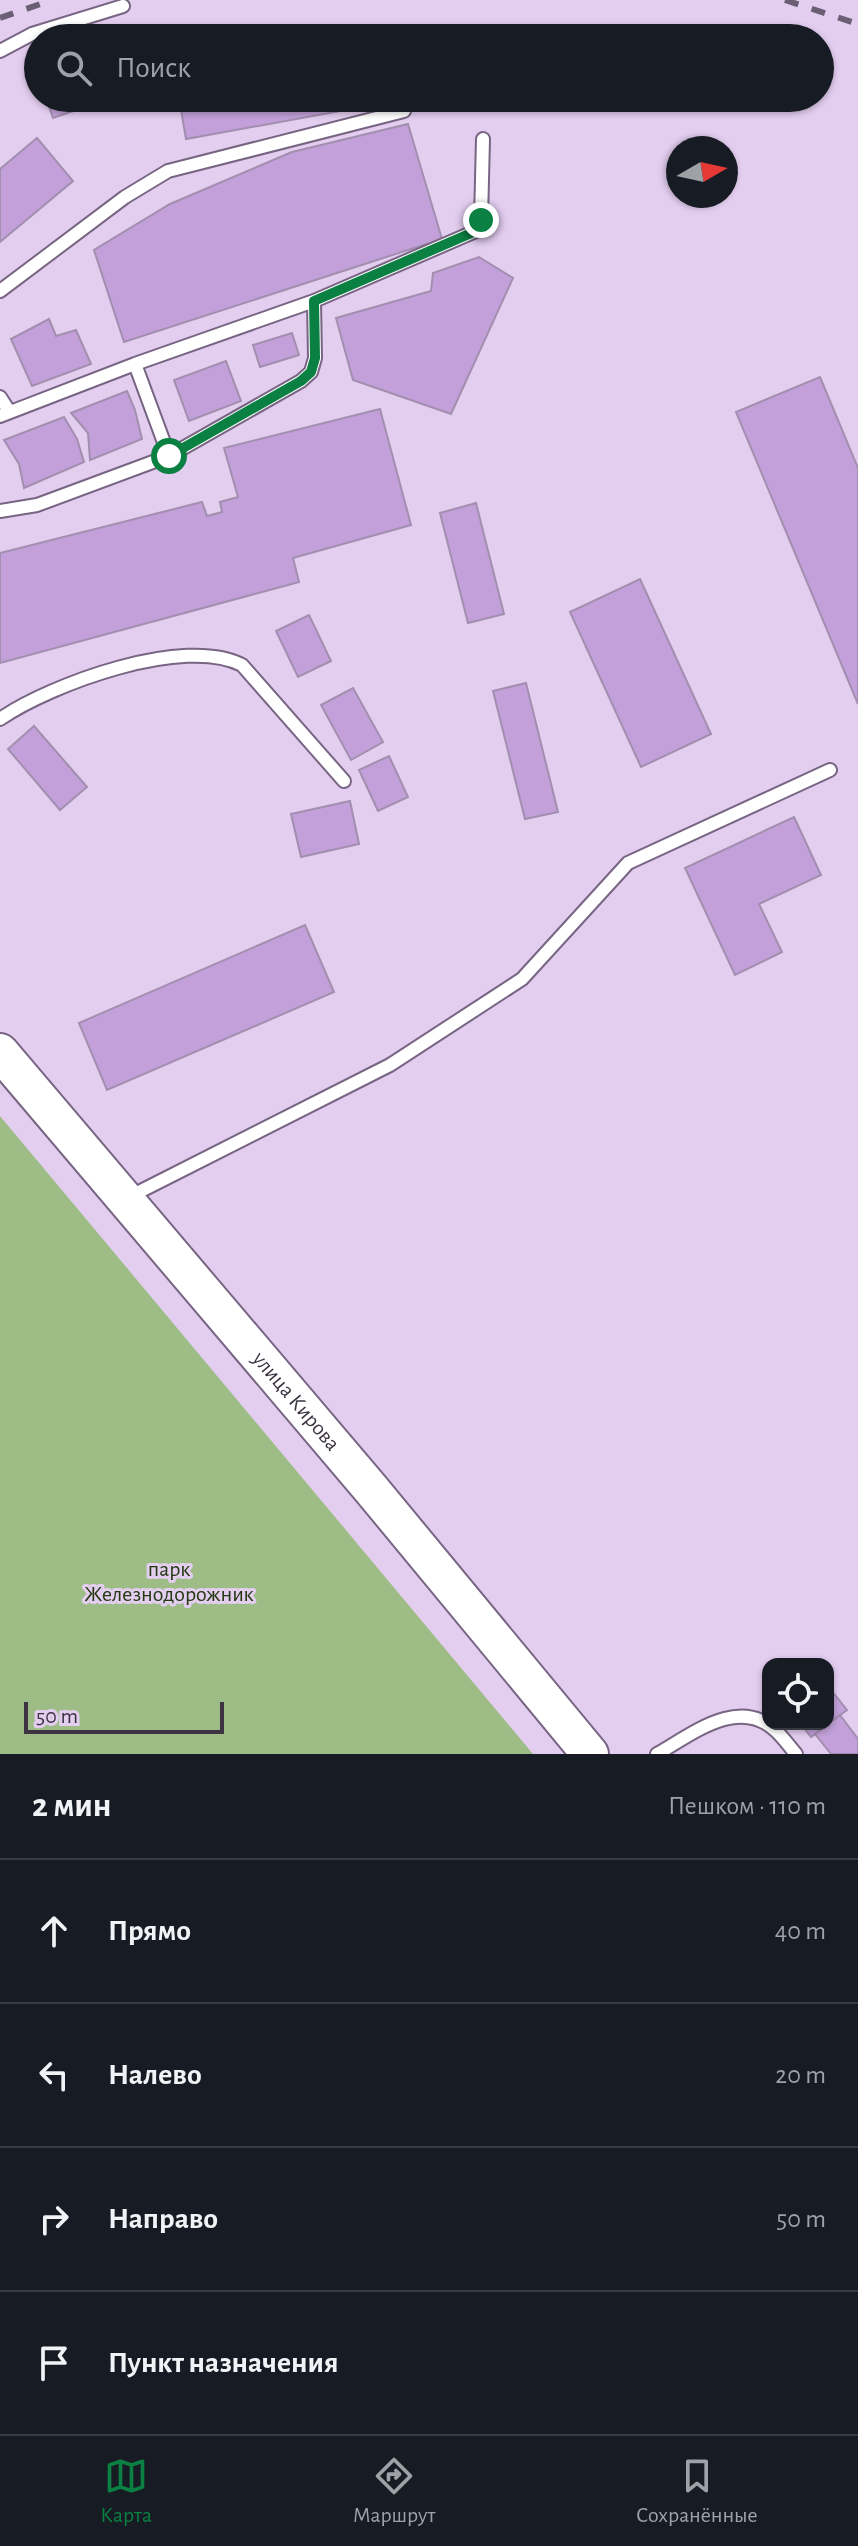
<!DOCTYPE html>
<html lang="ru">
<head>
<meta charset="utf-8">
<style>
  body { margin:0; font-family:"Alegreya Sans",sans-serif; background:#20242c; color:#f1f3f6 }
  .controls { position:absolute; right:24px; bottom:24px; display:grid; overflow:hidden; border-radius:16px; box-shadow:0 2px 6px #0004 }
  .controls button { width:72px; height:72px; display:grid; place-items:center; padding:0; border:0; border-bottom:2px solid #363941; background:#171b24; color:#f1f3f6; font:40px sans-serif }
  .compass { position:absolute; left:666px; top:136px; width:72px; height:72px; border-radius:50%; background:#171b24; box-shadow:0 2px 6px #0004; rotate:81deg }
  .scale { position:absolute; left:24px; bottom:20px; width:200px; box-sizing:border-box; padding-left:8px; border:4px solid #3c3442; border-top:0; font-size:22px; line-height:28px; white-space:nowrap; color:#3c3442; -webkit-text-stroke:6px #e3cef0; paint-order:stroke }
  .stop { position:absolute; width:24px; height:24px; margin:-18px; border:6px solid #0b8043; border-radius:50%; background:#fff }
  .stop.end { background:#0b8043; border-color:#fff; box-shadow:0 2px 8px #0008 }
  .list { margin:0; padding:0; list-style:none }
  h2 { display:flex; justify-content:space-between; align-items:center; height:104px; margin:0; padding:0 32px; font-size:34px }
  h2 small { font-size:26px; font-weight:400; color:#9ea1a6 }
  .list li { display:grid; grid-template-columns:52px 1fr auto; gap:24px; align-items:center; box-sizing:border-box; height:144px; padding:0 32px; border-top:2px solid #363941 }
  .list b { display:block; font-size:30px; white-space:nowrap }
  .list em { font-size:26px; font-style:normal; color:#9ea1a6 }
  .icon { flex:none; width:44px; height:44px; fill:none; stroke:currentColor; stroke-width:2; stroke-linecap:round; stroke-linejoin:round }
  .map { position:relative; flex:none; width:858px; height:1754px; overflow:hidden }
  .search { position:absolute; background:#171b24; box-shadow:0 2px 6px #0004; left:24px; right:24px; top:24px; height:88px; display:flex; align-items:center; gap:20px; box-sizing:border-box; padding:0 28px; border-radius:44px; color:#9ea1a6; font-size:30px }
  .sheet { height:680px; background:#171b24 }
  nav { display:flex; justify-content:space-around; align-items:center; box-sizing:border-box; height:112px; border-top:2px solid #363941; background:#171b24; font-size:22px; color:#9ea1a6 }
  nav a { display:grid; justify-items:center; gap:4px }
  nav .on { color:#0b8043 }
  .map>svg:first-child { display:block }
</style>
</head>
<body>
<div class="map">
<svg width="858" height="1754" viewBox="0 0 858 1754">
  <rect width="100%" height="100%" fill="#e3cef0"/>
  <path fill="#9ebd86" d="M 0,1116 L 533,1754 L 0,1754 Z"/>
  <path fill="#c3a0d9" stroke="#a28faf" stroke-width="2" d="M 46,98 L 112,98 L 53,118 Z
    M 179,98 L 367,98 L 368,106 L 186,139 Z
    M 408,124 L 442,239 L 124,342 L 94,250 L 170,204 L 292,152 Z
    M 37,138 L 73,181 L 0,242 L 0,169 Z
    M 479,257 L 513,278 L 451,414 L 353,380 L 336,318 L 431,291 L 433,273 Z
    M 49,319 L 56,336 L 76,330 L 91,364 L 32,386 L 11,339 Z
    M 292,333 L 299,355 L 260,367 L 253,345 Z
    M 226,361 L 241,401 L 189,421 L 174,380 Z
    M 820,377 L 858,468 L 858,704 L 736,412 Z
    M 127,391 L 135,410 L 142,439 L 90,460 L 88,433 L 71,413 Z
    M 380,409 L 411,525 L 293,558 L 299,582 L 0,663 L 0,553 L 202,502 L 207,516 L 222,512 L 220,502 L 238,497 L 224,448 Z
    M 64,417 L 77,439 L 84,462 L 24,488 L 19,464 L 4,440 Z
    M 476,503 L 504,614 L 468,623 L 440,513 Z
    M 640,579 L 711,734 L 641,767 L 570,612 Z
    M 309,615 L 331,661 L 298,677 L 276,631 Z
    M 526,683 L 558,812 L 525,819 L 493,691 Z
    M 353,688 L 383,742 L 351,760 L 321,705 Z
    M 34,726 L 87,787 L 60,810 L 8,749 Z
    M 389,756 L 408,797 L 378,811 L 359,770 Z
    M 350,801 L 359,844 L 301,857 L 291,814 Z
    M 794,817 L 821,875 L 759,904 L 782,952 L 735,975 L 685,868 Z
    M 305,925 L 334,992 L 107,1090 L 79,1023 Z
    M 828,1686 L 847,1710 L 828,1724 Z
    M 840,1715 L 858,1739 L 858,1754 L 831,1754 L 815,1734 Z
    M 801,1724 L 828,1724 L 811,1737 Z"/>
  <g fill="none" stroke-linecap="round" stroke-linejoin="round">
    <g stroke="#776583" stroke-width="16">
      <path id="service" d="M 0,51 L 32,34 L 123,6
        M 0,291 L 125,197 L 168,171 L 404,111
        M 314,301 L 476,231 L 481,220 L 483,139
        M 135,364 L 169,456
        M 0,397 L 9,411
        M 0,416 L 135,364 L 314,301 L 315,358 L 311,372 L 301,381 L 169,456 L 37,505 L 0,511
        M 0,719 C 51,684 185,635 242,665 L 344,781
        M 127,1198 L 390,1065 L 522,979 L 628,863 L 830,770
        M 657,1754 C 691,1735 738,1696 775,1730 C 783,1737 789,1746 796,1754"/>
    </g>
    <g stroke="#776583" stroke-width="40">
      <g id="secondary">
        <path id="s1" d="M 0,1052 L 371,1489 L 590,1754"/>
      </g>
    </g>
    <use href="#service" stroke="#fff" stroke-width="12"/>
    <use href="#secondary" stroke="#fff" stroke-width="36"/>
    <path stroke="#6b5f73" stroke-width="6" stroke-dasharray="14 14" stroke-linecap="butt" d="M 785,0 L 858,24
      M 0,18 L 52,0"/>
  </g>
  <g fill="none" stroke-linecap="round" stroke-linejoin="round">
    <path stroke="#0b8043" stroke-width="10" d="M 169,456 L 301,381 L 311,372 L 315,358 L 314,301 L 476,231 L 481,220"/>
  </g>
  <g text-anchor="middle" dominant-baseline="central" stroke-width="6" stroke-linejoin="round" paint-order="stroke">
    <g font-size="22" fill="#3c3442" stroke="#e3cef0">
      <text stroke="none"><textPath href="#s1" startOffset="458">улица Кирова</textPath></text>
    </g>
    <g font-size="22" fill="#23380e" stroke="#e3cef0">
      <text x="169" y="1569">парк<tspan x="169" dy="25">Железнодорожник</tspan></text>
    </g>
  </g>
</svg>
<div class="controls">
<button><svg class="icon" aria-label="locate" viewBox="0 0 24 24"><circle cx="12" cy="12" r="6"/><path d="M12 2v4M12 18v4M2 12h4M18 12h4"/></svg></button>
</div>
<svg class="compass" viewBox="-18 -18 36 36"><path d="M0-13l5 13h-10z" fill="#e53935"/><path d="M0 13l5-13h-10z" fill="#9ea1a6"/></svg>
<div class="scale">50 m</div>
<div class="stop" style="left:169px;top:456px"></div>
<div class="stop end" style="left:481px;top:220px"></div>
<div class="search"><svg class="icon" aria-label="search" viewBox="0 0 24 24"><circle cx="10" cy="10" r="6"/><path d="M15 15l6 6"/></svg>Поиск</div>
</div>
<section class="sheet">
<h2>2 мин<small>Пешком · 110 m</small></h2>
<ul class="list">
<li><svg class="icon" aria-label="ahead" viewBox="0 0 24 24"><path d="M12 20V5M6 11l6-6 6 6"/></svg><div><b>Прямо</b></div><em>40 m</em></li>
<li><svg class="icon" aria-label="left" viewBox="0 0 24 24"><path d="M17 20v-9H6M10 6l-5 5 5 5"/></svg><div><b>Налево</b></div><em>20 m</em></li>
<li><svg class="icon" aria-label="right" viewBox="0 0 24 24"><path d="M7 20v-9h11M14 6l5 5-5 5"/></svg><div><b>Направо</b></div><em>50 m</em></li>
<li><svg class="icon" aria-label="arrive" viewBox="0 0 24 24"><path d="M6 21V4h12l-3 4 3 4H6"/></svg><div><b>Пункт назначения</b></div></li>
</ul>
</section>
<nav>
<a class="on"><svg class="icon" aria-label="map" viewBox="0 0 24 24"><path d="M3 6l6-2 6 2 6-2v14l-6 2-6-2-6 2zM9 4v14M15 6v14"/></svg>Карта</a>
<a><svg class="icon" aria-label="directions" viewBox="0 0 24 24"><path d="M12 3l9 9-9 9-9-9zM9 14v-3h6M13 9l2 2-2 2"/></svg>Маршрут</a>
<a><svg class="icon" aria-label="saved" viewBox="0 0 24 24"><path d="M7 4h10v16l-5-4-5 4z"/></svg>Сохранённые</a>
</nav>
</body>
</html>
